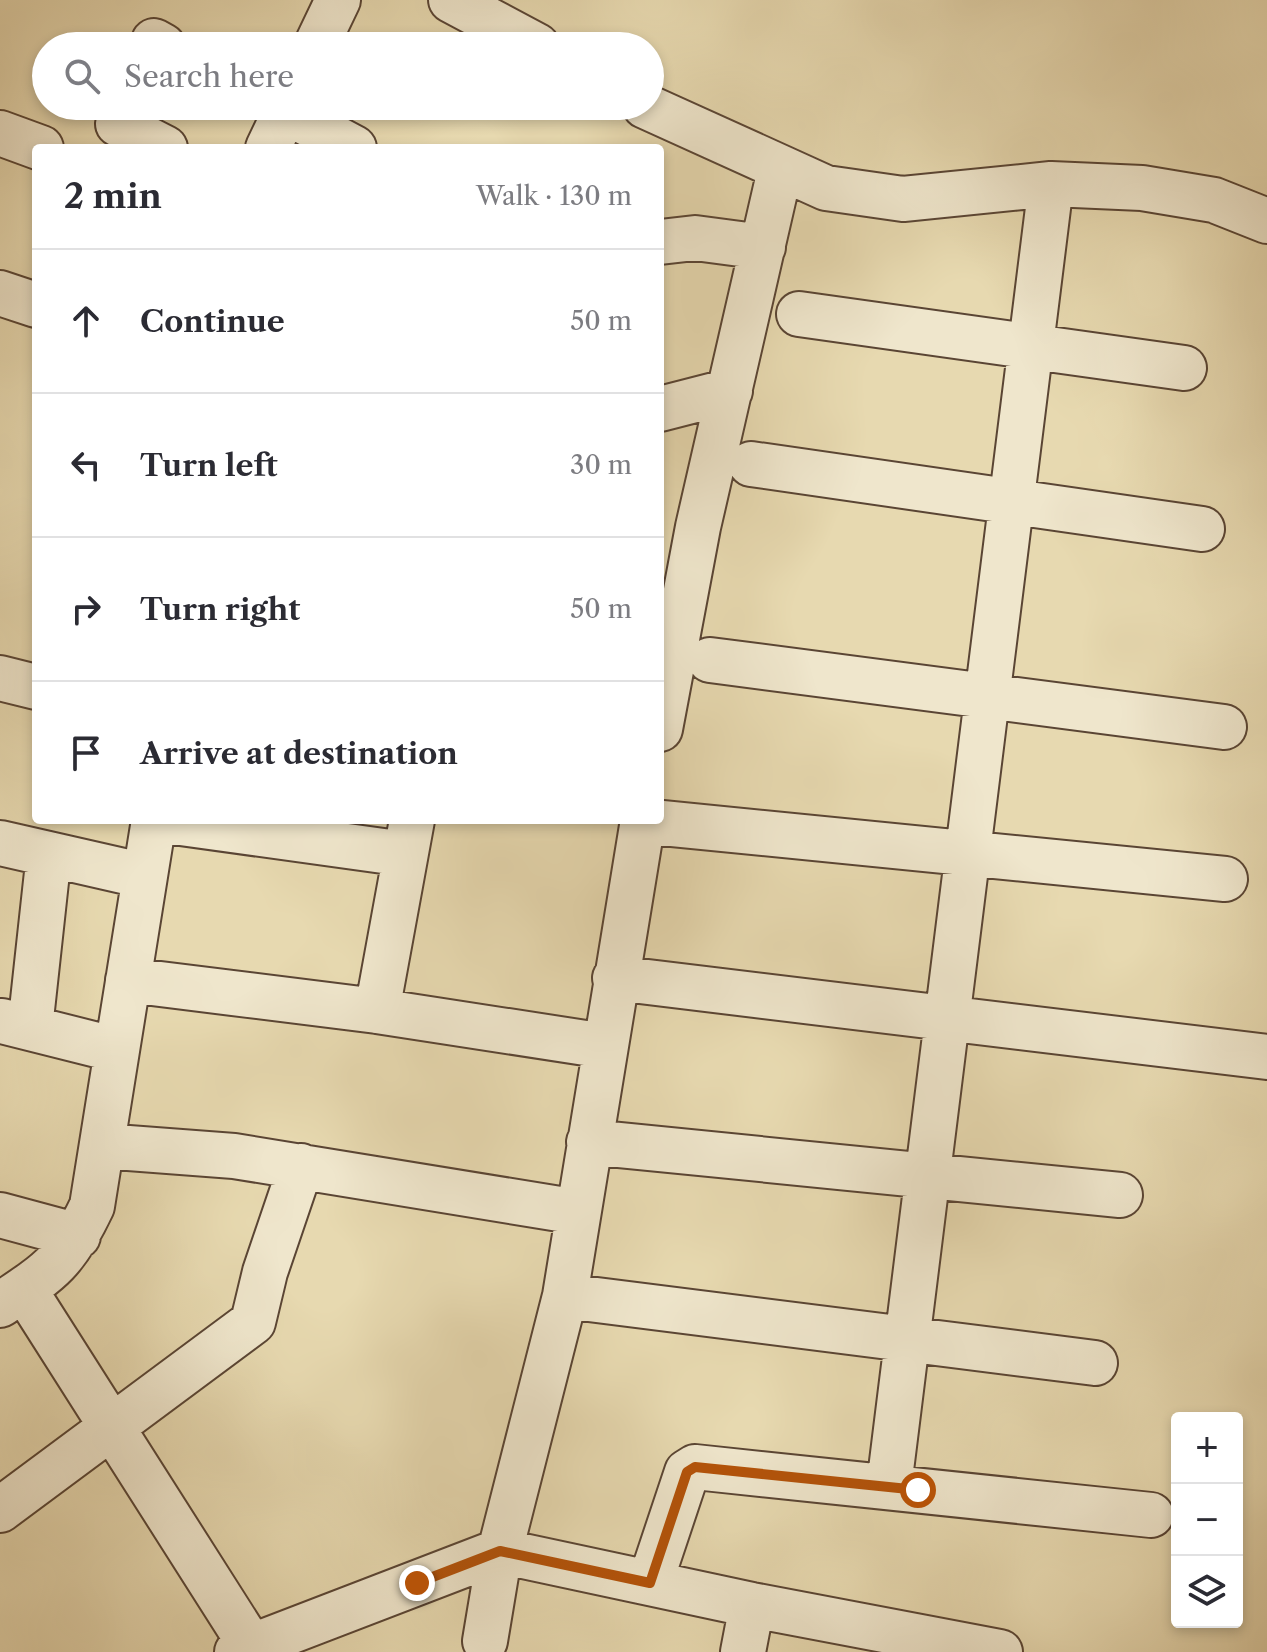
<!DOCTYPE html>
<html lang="en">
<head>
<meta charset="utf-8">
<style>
  body { margin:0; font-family:"Libre Caslon Text",serif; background:#f2f2f3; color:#2b2b33 }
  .controls { position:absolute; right:24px; bottom:24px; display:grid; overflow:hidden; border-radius:8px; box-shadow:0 4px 12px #0003 }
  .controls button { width:72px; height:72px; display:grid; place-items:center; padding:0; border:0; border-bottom:2px solid #e1e1e2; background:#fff; color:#2b2b33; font:40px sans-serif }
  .stop { position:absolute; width:24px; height:24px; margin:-18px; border:6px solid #b45309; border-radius:50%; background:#fff }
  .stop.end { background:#b45309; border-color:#fff; box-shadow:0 2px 8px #0008 }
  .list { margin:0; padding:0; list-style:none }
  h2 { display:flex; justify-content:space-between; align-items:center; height:104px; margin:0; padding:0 32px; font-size:34px }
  h2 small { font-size:26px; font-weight:400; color:#7c7c81 }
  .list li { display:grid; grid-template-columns:52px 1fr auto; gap:24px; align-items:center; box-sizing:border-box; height:144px; padding:0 32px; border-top:2px solid #e1e1e2 }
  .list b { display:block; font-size:30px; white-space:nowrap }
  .list em { font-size:26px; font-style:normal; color:#7c7c81 }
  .icon { flex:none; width:44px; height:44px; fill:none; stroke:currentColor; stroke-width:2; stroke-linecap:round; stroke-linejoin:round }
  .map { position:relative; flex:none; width:1267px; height:1652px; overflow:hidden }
  .search { position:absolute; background:#fff; box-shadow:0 4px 12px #0003; left:32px; top:32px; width:632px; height:88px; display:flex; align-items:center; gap:20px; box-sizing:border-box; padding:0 28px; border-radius:44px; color:#7c7c81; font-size:30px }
  .panel { position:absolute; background:#fff; box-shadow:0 4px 12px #0003; left:32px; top:144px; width:632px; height:680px; border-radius:8px }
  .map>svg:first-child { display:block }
</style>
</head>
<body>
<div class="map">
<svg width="1267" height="1652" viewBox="0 0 1267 1652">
  <rect width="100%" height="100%" fill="#e7d9b0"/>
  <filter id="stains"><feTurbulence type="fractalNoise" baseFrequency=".0025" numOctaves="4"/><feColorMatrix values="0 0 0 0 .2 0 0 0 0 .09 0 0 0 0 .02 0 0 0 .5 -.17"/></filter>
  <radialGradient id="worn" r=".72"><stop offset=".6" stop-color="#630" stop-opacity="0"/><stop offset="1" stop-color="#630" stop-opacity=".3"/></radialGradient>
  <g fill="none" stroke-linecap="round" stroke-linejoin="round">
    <g stroke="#5a4534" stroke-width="48">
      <path id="minor" d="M 451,0 L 537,46
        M 154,41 L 163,46
        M 316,46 L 338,0
        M 275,106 L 354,148
        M 645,106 L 826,188 L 903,199 L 1051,184 L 1142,188 L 1214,200 L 1267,221
        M 118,124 L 165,148
        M 0,133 L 41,148
        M 268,148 L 288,106
        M 660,242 L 695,238 L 763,247
        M 0,293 L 36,305
        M 799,314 L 1184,368
        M 660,409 L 730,391
        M 751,464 L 1202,529
        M 710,660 L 1224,727
        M 0,678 L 36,687
        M 660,729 L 698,527 L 780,170
        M 159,820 L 405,854
        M 642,821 L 1225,879
        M 0,843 L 145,876
        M 615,978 L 1267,1057
        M 128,980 L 377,1011 L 605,1046
        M 377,1011 L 412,820
        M 2,1021 L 117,1050
        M 30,1028 L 49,854
        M 589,1142 L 1120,1195
        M 102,1146 L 234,1156 L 578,1212
        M 0,1215 L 78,1236
        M 24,1289 L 251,1646
        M 565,1296 L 1095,1363
        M 0,1305 C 51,1271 65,1263 92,1206 L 154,820
        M 889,1486 L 1051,184
        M 0,1510 L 253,1322 L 265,1272 L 301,1166
        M 650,1583 L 687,1472 L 695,1467 L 1151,1515
        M 485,1641 L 500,1551 L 565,1296 L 643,820
        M 237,1652 L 500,1551 L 752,1605 L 1000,1652
        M 743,1652 L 752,1605"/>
    </g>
    <use href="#minor" stroke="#efe6cc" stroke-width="44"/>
  </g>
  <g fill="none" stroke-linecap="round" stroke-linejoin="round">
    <path stroke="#b45309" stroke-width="10" d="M 417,1583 L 500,1551 L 650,1583 L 687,1472 L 695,1467 L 918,1490"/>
  </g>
  <rect width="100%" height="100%" filter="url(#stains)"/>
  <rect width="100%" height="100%" fill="url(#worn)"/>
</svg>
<div class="controls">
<button>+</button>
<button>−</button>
<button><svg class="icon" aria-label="layers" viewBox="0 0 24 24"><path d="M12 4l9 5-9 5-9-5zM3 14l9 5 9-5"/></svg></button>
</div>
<div class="stop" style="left:918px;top:1490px"></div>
<div class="stop end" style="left:417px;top:1583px"></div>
<div class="search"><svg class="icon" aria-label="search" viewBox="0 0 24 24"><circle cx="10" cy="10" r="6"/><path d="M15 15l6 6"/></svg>Search here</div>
<section class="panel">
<h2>2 min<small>Walk · 130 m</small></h2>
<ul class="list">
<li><svg class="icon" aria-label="ahead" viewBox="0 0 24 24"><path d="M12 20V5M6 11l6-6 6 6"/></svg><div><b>Continue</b></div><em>50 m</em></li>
<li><svg class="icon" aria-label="left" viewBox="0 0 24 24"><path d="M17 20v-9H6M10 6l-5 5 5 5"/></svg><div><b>Turn left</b></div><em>30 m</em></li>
<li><svg class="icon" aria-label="right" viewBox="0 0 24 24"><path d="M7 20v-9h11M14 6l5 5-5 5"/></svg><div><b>Turn right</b></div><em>50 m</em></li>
<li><svg class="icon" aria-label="arrive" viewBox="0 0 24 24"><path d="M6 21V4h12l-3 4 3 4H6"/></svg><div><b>Arrive at destination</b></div></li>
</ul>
</section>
</div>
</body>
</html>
